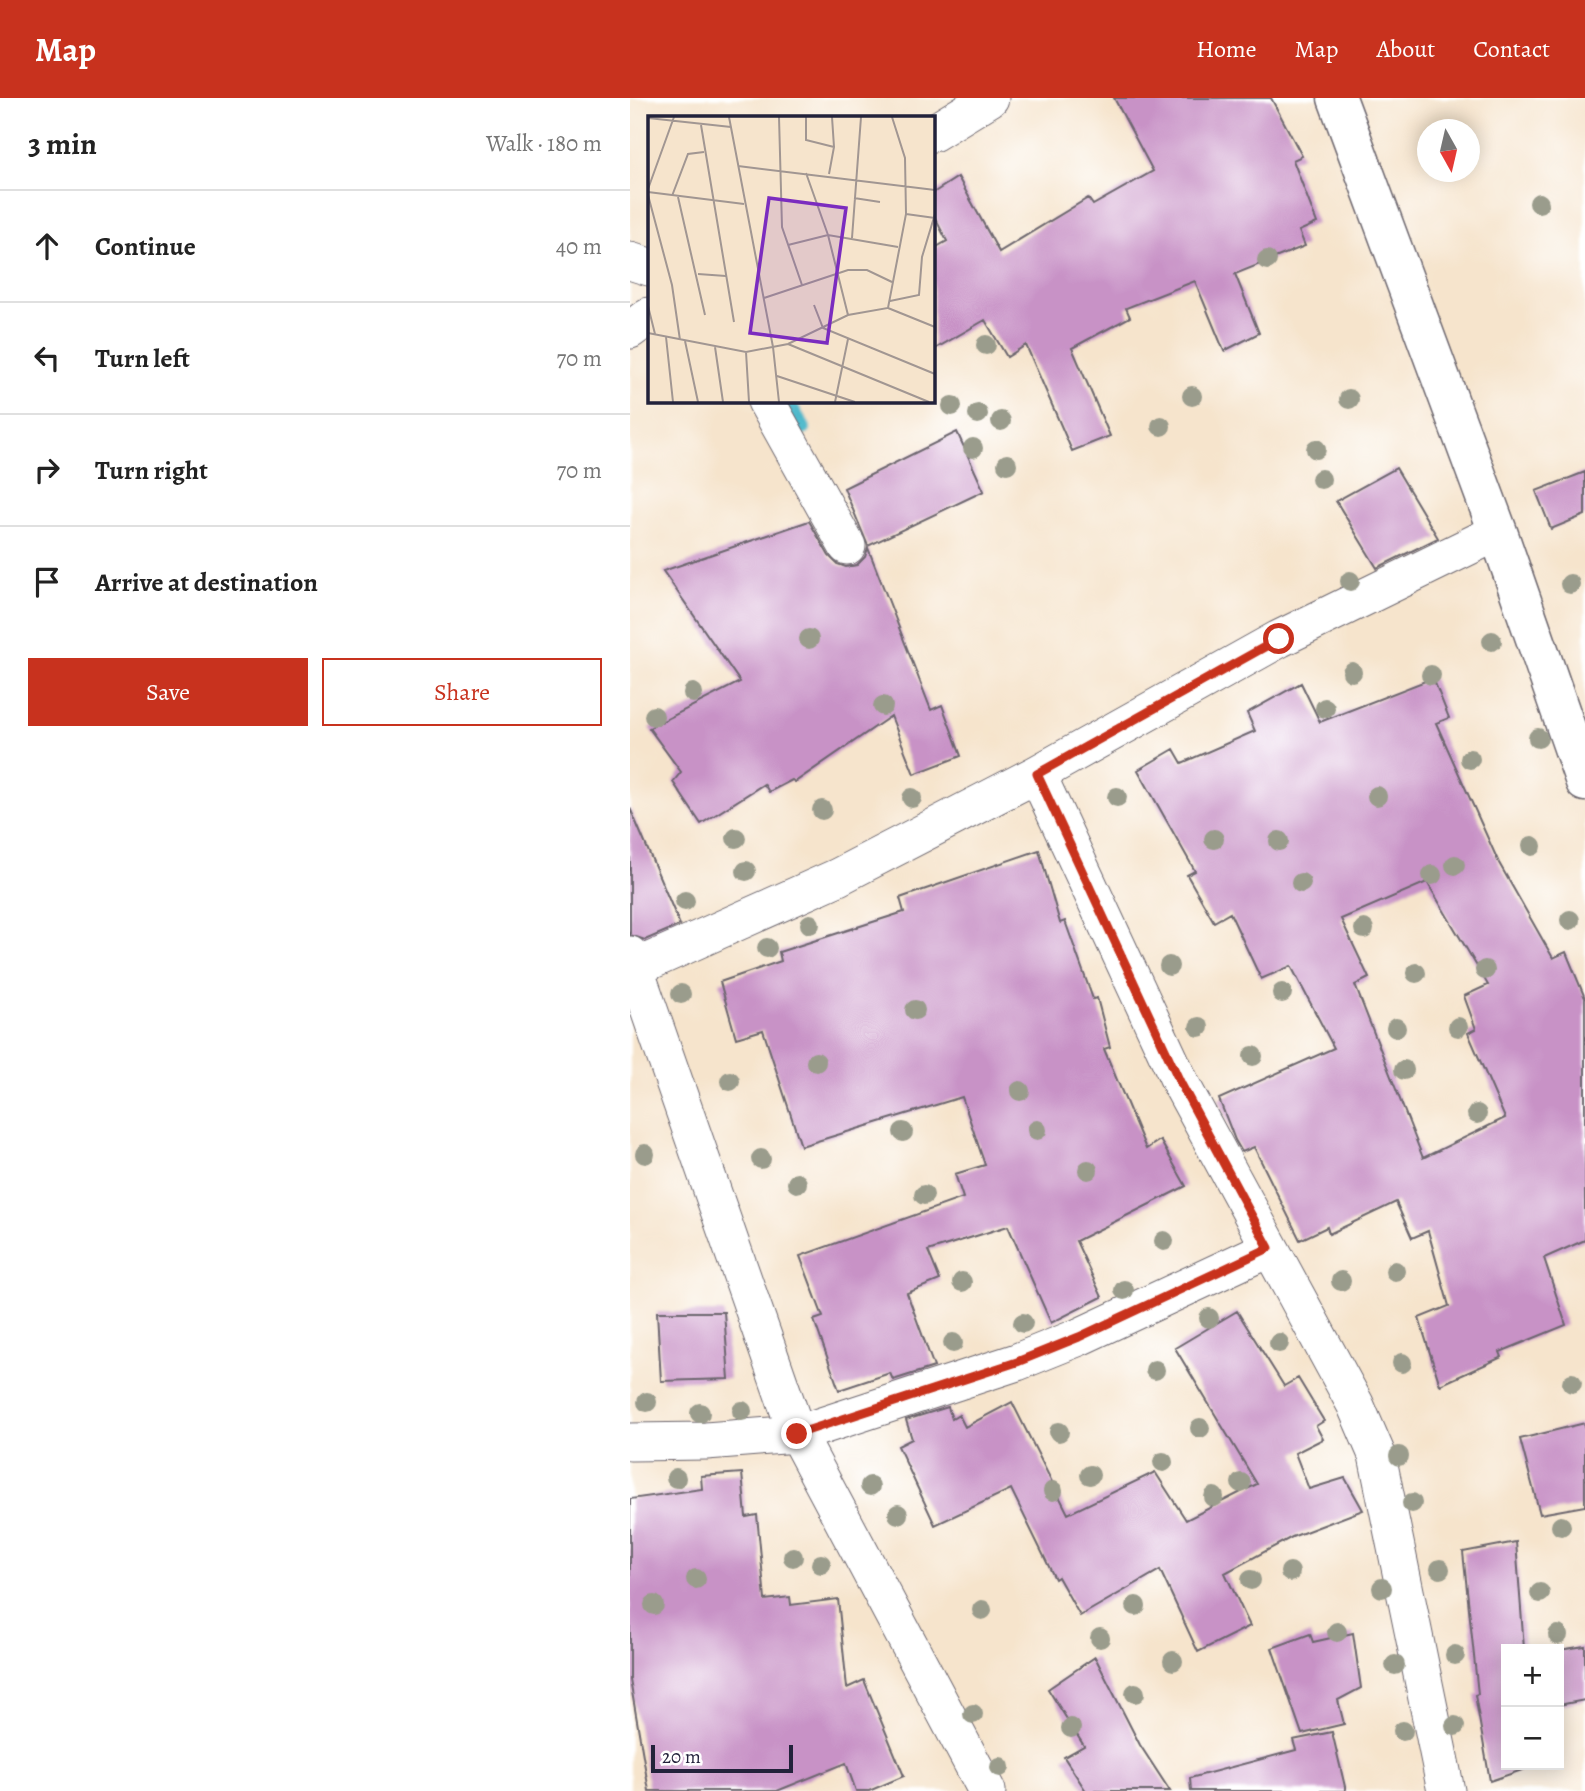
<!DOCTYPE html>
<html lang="en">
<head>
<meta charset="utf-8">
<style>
  body { margin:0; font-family:Alegreya,serif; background:#f6f6f6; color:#222 }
  .controls { position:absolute; right:21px; bottom:21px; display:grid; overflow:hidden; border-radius:0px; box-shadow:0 4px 18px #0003 }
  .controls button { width:63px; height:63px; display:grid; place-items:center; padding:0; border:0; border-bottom:2px solid #e0e0e0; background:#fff; color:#222; font:35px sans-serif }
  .compass { position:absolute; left:787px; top:21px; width:63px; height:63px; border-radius:50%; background:#fff; box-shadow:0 4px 18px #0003; rotate:172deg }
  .scale { position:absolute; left:21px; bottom:18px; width:142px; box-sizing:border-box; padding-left:7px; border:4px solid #22223b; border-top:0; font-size:19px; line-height:24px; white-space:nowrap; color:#22223b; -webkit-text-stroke:5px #fff; paint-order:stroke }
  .stop { position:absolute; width:21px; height:21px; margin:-16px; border:5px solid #c8321e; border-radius:50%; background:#fff }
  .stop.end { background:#c8321e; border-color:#fff; box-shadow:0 2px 7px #0008 }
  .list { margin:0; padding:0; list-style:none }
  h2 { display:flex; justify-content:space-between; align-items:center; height:91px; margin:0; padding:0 28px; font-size:30px }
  h2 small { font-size:23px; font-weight:400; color:#767676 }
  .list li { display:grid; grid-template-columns:46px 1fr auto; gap:21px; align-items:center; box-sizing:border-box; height:112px; padding:0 28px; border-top:2px solid #e0e0e0 }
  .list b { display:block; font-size:26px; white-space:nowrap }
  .list em { font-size:23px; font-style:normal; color:#767676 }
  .actions { display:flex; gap:14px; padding:21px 28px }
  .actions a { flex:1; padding:16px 0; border:2px solid #c8321e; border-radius:0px; text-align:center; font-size:24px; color:#c8321e }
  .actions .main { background:#c8321e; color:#fff }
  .icon { flex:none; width:38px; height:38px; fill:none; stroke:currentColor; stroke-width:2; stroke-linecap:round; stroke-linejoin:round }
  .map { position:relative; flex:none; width:955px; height:1693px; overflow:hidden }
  header { display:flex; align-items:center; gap:42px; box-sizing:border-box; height:98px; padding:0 35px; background:#c8321e; color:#fff }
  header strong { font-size:33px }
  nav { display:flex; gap:38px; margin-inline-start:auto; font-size:24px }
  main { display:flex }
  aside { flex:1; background:#fff }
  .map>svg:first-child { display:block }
</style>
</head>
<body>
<header>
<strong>Map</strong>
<nav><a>Home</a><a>Map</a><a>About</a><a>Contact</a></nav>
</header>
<main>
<aside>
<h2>3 min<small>Walk · 180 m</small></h2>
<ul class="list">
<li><svg class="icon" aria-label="ahead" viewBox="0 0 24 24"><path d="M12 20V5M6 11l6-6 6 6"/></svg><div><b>Continue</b></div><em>40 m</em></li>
<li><svg class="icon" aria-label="left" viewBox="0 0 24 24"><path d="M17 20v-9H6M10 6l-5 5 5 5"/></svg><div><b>Turn left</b></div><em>70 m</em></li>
<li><svg class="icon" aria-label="right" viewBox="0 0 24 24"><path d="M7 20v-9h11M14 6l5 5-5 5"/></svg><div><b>Turn right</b></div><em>70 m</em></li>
<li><svg class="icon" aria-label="arrive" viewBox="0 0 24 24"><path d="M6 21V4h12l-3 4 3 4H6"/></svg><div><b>Arrive at destination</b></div></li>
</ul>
<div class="actions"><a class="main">Save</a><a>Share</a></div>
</aside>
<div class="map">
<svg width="955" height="1693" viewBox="0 0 955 1693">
  <rect width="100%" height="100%" fill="#fff"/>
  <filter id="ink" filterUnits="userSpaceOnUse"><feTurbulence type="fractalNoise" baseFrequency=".0143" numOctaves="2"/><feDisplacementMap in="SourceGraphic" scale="14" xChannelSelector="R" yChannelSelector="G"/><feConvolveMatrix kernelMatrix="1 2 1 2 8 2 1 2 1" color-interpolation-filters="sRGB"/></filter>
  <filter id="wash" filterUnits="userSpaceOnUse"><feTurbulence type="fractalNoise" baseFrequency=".00686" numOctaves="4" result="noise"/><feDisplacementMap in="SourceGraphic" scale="28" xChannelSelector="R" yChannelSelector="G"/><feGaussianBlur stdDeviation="1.57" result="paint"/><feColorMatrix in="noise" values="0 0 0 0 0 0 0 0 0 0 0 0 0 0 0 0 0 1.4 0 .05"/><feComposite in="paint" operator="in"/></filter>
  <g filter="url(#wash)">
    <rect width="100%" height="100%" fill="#f6e4cc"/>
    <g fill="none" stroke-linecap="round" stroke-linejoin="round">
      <path stroke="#4db8ca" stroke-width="14" d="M 158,303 L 174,330"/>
    </g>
    <g id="blocks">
      <path fill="#c892c6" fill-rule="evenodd" d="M 484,0 L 641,0 L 672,58 L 663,62 L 687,125 L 669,133 L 675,148 L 605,176 L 629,235 L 594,253 L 565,183 L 496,210 L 500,219 L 442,250 L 480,338 L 442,353 L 396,247 L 377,259 L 355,222 L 303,252 L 303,151 L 317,143 L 303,116 L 303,95 L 328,79 L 369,154 L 458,100 L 463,107 L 523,73 Z
        M 327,334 L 354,393 L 238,448 L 214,390 Z
        M 766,370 L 808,440 L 747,470 L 706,403 Z
        M 955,374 L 955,417 L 921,431 L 906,393 Z
        M 179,423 L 199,458 L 207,466 L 216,469 L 227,467 L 235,459 L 238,450 L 301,612 L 312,607 L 331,658 L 284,676 L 261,618 L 165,684 L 162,682 L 139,694 L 134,686 L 71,726 L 43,684 L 51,674 L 19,630 L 110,584 L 33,473 Z
        M 803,580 L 819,620 L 806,625 L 869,765 L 923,860 L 936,854 L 955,900 L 955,1142 L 914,1160 L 936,1227 L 870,1254 L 872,1259 L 810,1287 L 789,1220 L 819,1208 L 798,1133 L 782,1140 L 766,1104 L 699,1136 L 697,1129 L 670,1142 L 624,1049 L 612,1054 L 605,1042 L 589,1001 L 704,950 L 661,868 L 631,881 L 600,815 L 584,824 L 557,777 L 565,773 L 508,672 L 544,651 L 552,665 L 625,633 L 617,615 L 671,585 L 690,624 ZM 797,784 L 858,887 L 834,898 L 846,931 L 838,935 L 875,1020 L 793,1060 L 725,887 L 739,880 L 711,821 Z
        M 0,710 L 50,827 L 15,842 L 0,837 Z
        M 409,752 L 430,825 L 435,823 L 463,901 L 467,900 L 480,949 L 474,951 L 516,1051 L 530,1042 L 556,1088 L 446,1143 L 472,1199 L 421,1225 L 378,1128 L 298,1153 L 310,1182 L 277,1195 L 304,1269 L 263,1282 L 260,1275 L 209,1292 L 184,1222 L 193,1219 L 170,1158 L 333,1100 L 325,1076 L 355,1067 L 332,999 L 171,1048 L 133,932 L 106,940 L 90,884 L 151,863 L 149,854 L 274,814 L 270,800 Z
        M 607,1213 L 654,1288 L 668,1280 L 694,1323 L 686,1328 L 693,1341 L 665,1355 L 679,1391 L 715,1380 L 733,1412 L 662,1439 L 595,1475 L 620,1528 L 568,1554 L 530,1472 L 450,1518 L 428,1479 L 425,1481 L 381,1391 L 305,1427 L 268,1348 L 282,1341 L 276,1322 L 318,1309 L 322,1321 L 329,1317 L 335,1329 L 382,1304 L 438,1416 L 525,1374 L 556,1422 L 627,1386 L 545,1250 Z
        M 27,1214 L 94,1214 L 99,1281 L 31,1283 Z
        M 955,1325 L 955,1408 L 910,1416 L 890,1341 Z
        M 112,1375 L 116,1419 L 127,1417 L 135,1502 L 160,1499 L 161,1507 L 208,1501 L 217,1590 L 234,1582 L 274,1678 L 239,1693 L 226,1693 L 216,1665 L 147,1693 L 19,1693 L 0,1582 L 0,1401 L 72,1391 L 71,1378 Z
        M 886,1444 L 894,1551 L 876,1551 L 876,1667 L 904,1668 L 860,1683 L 845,1597 L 848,1596 L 833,1454 Z
        M 723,1535 L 731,1590 L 708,1602 L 714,1626 L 672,1636 L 642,1550 L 680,1536 L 683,1544 Z
        M 955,1548 L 955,1602 L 929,1607 L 929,1552 Z
        M 465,1559 L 510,1647 L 540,1693 L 456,1693 L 434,1659 L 454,1648 L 418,1591 Z
        M 702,1634 L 716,1693 L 561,1693 L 560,1680 L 666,1652 L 663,1642 Z"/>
    </g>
  </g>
  <g filter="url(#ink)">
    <use href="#blocks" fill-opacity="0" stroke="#6c666e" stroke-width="2"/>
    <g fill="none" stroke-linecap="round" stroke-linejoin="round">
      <g stroke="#6c666e" stroke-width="39">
        <path id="minor" d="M 303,35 L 360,0
          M 0,163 L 19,169
          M 0,232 L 19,218
          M 136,303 L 217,448
          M 407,676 L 551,986 L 725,1306 L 747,1357 L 816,1693
          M 0,857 L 167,1336 L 357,1693
          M 0,872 L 208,779 L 407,676 L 649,541 L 868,434
          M 0,1344 L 76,1343 L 167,1336 L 387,1264 L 449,1239 L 640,1150"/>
      </g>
      <g stroke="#6c666e" stroke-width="41">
        <path id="secondary" d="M 707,0 L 868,434 L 955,684"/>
      </g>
      <use href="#minor" stroke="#fff" stroke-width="37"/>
      <use href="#secondary" stroke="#fff" stroke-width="38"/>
    </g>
    <g fill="#9a9c8c">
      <circle cx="909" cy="105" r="10"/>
      <circle cx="637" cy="162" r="10"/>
      <circle cx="356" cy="247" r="10"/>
      <circle cx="562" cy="298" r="10"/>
      <circle cx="719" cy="301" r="10"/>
      <circle cx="322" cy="308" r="10"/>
      <circle cx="348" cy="316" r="10"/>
      <circle cx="371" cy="323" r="10"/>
      <circle cx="531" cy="328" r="10"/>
      <circle cx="343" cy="350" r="10"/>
      <circle cx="686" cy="351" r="10"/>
      <circle cx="377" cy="366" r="10"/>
      <circle cx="691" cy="381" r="10"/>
      <circle cx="720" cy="483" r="10"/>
      <circle cx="940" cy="486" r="10"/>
      <circle cx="179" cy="541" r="10"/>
      <circle cx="862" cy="543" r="10"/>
      <circle cx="722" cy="574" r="10"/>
      <circle cx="801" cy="577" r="10"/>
      <circle cx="63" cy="595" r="10"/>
      <circle cx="253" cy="608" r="10"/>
      <circle cx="695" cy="610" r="10"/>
      <circle cx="24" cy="618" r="10"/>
      <circle cx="908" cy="640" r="10"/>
      <circle cx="840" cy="661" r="10"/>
      <circle cx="747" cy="698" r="10"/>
      <circle cx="487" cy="699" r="10"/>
      <circle cx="282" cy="700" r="10"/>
      <circle cx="192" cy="712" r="10"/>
      <circle cx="106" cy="740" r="10"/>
      <circle cx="584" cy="741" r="10"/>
      <circle cx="649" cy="743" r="10"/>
      <circle cx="902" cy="748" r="10"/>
      <circle cx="825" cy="767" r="10"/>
      <circle cx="116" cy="773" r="10"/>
      <circle cx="802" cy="777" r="10"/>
      <circle cx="671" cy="785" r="10"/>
      <circle cx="55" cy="803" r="10"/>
      <circle cx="940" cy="822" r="10"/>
      <circle cx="180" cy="826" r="10"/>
      <circle cx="734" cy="831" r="10"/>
      <circle cx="137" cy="850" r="10"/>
      <circle cx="539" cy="868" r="10"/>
      <circle cx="855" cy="872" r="10"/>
      <circle cx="786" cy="875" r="10"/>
      <circle cx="652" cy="895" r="10"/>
      <circle cx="51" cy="896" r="10"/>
      <circle cx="285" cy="912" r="10"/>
      <circle cx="569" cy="929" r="10"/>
      <circle cx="828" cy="929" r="10"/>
      <circle cx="766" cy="930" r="10"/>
      <circle cx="623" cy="958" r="10"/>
      <circle cx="186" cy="964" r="10"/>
      <circle cx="774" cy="972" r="10"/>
      <circle cx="100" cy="983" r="10"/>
      <circle cx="390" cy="993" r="10"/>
      <circle cx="847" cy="1016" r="10"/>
      <circle cx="407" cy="1032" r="10"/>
      <circle cx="273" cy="1034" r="10"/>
      <circle cx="15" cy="1056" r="10"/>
      <circle cx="131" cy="1061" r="10"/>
      <circle cx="458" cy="1072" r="10"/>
      <circle cx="167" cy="1085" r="10"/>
      <circle cx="294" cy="1097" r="10"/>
      <circle cx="534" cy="1143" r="10"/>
      <circle cx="765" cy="1173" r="10"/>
      <circle cx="711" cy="1183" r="10"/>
      <circle cx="332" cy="1184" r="10"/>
      <circle cx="494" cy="1192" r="10"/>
      <circle cx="579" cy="1220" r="10"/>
      <circle cx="393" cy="1225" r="10"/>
      <circle cx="323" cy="1245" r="10"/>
      <circle cx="649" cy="1245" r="10"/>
      <circle cx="772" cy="1265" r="10"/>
      <circle cx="525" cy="1272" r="10"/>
      <circle cx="942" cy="1285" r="10"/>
      <circle cx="17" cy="1304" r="10"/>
      <circle cx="112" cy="1313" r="10"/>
      <circle cx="70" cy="1315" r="10"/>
      <circle cx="570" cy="1330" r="10"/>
      <circle cx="429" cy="1334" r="10"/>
      <circle cx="769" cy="1358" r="10"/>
      <circle cx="533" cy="1364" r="10"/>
      <circle cx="460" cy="1377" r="10"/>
      <circle cx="46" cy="1380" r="10"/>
      <circle cx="611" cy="1385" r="10"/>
      <circle cx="240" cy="1388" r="10"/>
      <circle cx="423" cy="1393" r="10"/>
      <circle cx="584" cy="1399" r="10"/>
      <circle cx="782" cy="1405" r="10"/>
      <circle cx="268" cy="1416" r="10"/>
      <circle cx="931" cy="1428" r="10"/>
      <circle cx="163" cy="1459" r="10"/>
      <circle cx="191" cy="1466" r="10"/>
      <circle cx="810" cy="1471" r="10"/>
      <circle cx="660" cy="1474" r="10"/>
      <circle cx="66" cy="1481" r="10"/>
      <circle cx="621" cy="1482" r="10"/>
      <circle cx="752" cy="1490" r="10"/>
      <circle cx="910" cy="1495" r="10"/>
      <circle cx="24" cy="1507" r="10"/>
      <circle cx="506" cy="1508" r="10"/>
      <circle cx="352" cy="1512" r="10"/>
      <circle cx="707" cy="1534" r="10"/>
      <circle cx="928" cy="1537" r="10"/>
      <circle cx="470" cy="1540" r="10"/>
      <circle cx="825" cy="1557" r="10"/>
      <circle cx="543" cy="1563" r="10"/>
      <circle cx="765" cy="1567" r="10"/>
      <circle cx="505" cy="1595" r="10"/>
      <circle cx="343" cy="1616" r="10"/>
      <circle cx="825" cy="1628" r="10"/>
      <circle cx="441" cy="1630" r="10"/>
      <circle cx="773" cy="1633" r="10"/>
      <circle cx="370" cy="1669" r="10"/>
    </g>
  </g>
  <g fill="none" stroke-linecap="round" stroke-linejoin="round" filter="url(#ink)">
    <path stroke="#c8321e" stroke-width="9" d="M 167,1336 L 387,1264 L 449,1239 L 639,1150 L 551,986 L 407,676 L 649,541"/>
  </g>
  <g transform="translate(18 18)">
    <rect width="287" height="287" fill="#f6e4cc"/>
    <path fill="none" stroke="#a19692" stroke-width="2" d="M 81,1 L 125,231 L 131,286M 131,1 L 134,111 L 154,169M 158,1 L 158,24 L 186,31M 0,2 L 83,11M 53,9 L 86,206M 90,50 L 287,74M 158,57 L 180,119 L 200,199M 181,58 L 186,31 L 184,1M 0,73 L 26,1M 0,76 L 96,88M 0,79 L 24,169 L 32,224M 24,80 L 40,38 L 56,36M 30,81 L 57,199M 206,82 L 232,86M 258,98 L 287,102M 204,122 L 213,1M 140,129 L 180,119 L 250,131M 50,158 L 78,160M 116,182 L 200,154 L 219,154 L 244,166M 242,185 L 271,179 L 274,141 L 287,98M 166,189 L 175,212 L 287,258M 0,190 L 7,218M 240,192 L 287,211M 0,217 L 98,236 L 140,228 L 200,199 L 240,192 L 258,98 L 257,42 L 244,1M 18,221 L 25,286M 37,225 L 50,286M 140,228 L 281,286M 67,231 L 75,286M 98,236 L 101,286M 129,260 L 207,286M 187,286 L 200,223"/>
    <path fill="#7b2cbf" fill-opacity="0.15" stroke="#7b2cbf" stroke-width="3.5" d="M 121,82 L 198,92 L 179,227 L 102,217 Z"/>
    <rect width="287" height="287" fill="none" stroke="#22223b" stroke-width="3.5"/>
  </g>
</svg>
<div class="controls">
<button>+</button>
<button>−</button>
</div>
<svg class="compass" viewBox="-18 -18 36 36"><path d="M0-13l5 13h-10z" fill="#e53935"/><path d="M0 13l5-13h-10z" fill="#767676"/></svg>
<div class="scale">20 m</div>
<div class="stop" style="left:649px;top:541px"></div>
<div class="stop end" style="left:167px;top:1336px"></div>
</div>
</main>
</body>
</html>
